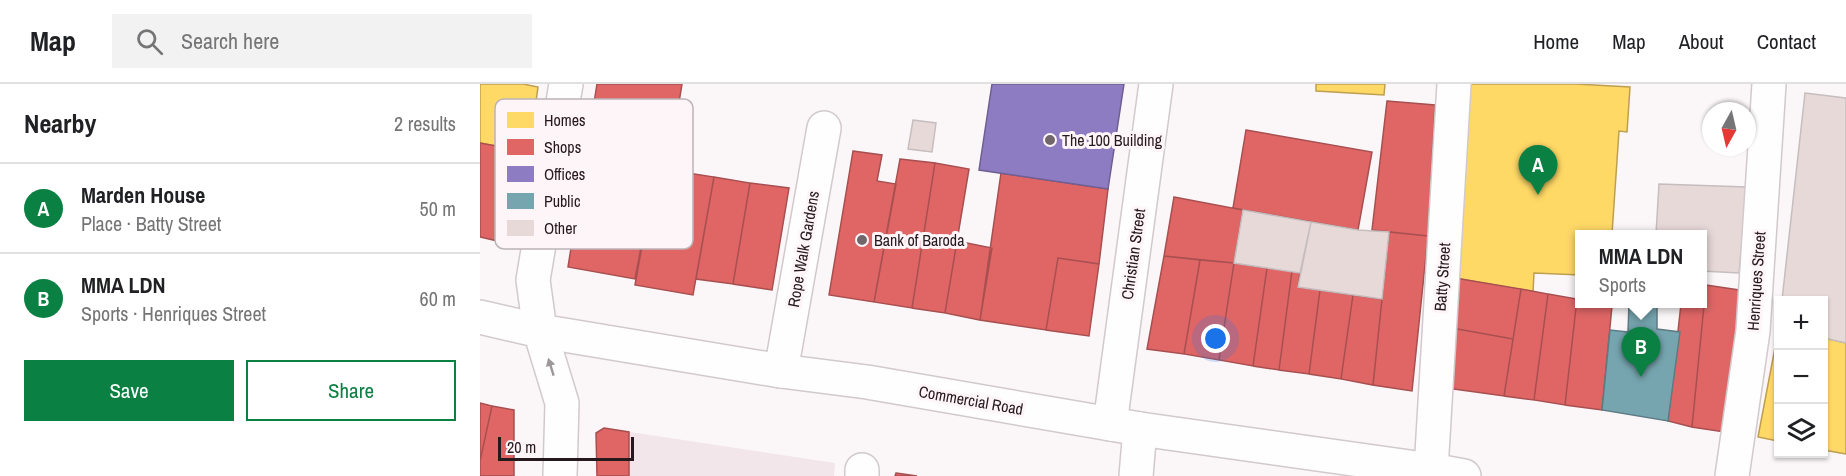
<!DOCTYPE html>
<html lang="en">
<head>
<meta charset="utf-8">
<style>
  body { margin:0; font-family:"Archivo Narrow",sans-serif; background:#f2f2f2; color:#202124 }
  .controls { position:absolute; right:18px; bottom:18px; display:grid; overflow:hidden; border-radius:0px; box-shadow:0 2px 4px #0004 }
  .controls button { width:54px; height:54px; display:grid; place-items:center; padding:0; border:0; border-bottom:2px solid #e0e0e0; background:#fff; color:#202124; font:30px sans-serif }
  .compass { position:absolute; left:1222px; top:18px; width:54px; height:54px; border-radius:50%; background:#fff; box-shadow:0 2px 4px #0004; rotate:188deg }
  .scale { position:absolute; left:18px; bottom:15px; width:136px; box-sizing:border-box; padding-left:6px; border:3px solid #26191e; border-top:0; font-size:16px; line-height:21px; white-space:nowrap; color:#26191e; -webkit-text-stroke:4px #fdf5f8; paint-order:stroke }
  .you { position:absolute; left:736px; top:255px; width:21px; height:21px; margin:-15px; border:4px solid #fff; border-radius:50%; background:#1a73e8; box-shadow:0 0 0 9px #1a73e833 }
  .badge { display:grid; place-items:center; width:39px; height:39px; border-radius:50%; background:#0b8043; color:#fff; font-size:20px; font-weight:700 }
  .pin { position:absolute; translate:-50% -50px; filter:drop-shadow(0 2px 3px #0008) }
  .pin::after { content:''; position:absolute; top:32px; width:21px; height:18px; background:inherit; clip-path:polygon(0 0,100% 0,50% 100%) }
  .popup { position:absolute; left:1095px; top:146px; width:132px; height:78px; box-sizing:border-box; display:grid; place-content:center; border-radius:0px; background:#fff; filter:drop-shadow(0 2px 4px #0005); font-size:20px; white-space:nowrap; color:#757577 }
  .popup b { font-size:22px; color:#202124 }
  .popup::after { content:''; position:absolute; left:50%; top:100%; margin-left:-12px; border:12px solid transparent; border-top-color:#fff }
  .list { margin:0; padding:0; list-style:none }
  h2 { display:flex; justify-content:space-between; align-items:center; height:78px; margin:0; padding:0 24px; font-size:26px }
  h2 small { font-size:20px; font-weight:400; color:#757577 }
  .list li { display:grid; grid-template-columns:39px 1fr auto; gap:18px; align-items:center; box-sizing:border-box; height:90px; padding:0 24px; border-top:2px solid #e0e0e0 }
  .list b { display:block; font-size:22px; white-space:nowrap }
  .list p { margin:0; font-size:20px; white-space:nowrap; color:#757577 }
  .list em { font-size:20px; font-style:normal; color:#757577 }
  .actions { display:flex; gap:12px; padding:18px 24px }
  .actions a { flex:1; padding:14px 0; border:2px solid #0b8043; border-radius:0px; text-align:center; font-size:21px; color:#0b8043 }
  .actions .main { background:#0b8043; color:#fff }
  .icon { flex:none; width:33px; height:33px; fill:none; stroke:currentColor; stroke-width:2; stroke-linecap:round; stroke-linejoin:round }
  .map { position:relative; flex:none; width:1366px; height:392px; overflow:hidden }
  header { display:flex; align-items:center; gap:36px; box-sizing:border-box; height:84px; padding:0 30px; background:#fff; border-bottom:2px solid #e0e0e0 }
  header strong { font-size:28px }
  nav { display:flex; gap:33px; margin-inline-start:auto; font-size:21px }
  .search { width:420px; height:54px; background:#f2f2f2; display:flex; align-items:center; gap:15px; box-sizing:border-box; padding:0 21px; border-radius:0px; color:#757577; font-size:22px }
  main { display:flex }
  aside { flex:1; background:#fff }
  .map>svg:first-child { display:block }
</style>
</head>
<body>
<header>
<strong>Map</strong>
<div class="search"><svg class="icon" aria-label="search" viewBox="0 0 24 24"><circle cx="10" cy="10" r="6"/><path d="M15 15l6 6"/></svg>Search here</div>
<nav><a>Home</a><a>Map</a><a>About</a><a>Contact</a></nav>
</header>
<main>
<aside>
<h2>Nearby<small>2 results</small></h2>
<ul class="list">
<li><span class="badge">A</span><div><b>Marden House</b><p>Place · Batty Street</p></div><em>50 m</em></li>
<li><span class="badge">B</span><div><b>MMA LDN</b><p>Sports · Henriques Street</p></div><em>60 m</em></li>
</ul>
<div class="actions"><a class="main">Save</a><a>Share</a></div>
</aside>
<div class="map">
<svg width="1366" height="392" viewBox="0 0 1366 392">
  <rect width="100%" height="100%" fill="#fbf7f9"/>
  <path fill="#f3e6eb" d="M 124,344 L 355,379 L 354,392 L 117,392 L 116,349 Z"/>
  <path fill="#ffd966" stroke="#be9f50" stroke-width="1.5" d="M 0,0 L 43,0 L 58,3 L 49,68 L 0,59 Z
    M 836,0 L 905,0 L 904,11 L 836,7 Z
    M 990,0 L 1096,0 L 1150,3 L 1147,48 L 1139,47 L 1132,150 L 1100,150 L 1100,191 L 1054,189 L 1053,208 L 975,194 Z
    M 1298,248 L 1298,357 L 1278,353 Z
    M 1344,254 L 1366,259 L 1366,370 L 1344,366 Z"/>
  <path fill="#e06666" stroke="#a84f50" stroke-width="1.5" d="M 117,0 L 202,0 L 188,86 L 176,84 L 155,195 L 88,183 Z
    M 907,17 L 955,21 L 948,152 L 892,146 Z
    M 766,46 L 892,68 L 878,146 L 753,124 Z
    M 0,59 L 49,68 L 35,161 L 0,153 Z
    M 373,67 L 402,71 L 397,97 L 416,100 L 394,218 L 349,211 Z
    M 420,75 L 455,79 L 432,224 L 394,218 Z
    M 455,79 L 489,85 L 465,229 L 432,224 Z
    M 176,84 L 234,93 L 213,211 L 155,201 Z
    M 521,89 L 628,105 L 619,180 L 578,174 L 566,246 L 500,236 Z
    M 234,93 L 270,99 L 253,200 L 216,195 Z
    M 270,99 L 309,104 L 292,206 L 253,200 Z
    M 694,113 L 763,126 L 754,179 L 684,172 Z
    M 909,148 L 948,152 L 932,307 L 893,301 Z
    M 477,157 L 512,164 L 500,236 L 465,229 Z
    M 684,172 L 720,176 L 704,270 L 667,265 Z
    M 578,174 L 619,180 L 609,252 L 566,246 Z
    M 720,176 L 754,179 L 739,276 L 704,270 Z
    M 754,179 L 787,184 L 773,282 L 739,276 Z
    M 787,184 L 812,187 L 799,286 L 773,282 Z
    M 812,187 L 820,189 L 818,203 L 840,206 L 829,290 L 799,286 Z
    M 975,194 L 1041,205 L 1033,255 L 972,244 Z
    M 1222,201 L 1226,201 L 1212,343 L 1188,337 L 1201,220 L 1222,220 Z
    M 1226,201 L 1259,206 L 1251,349 L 1212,343 Z
    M 1041,205 L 1068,210 L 1054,316 L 1024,312 Z
    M 840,206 L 873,211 L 861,295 L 829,290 Z
    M 1068,210 L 1097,215 L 1085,321 L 1054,316 Z
    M 873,211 L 902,215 L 893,301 L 861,295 Z
    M 1097,215 L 1100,216 L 1100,220 L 1132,222 L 1122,326 L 1085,321 Z
    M 972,244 L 1033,255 L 1024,312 L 967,304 Z
    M 0,319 L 12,322 L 0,377 Z
    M 12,322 L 34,326 L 34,392 L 0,392 L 0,377 Z
    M 124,344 L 149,348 L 149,392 L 117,392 L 116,349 Z
    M 416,389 L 437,392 L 415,392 Z"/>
  <path fill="#8e7cc3" stroke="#6f5e92" stroke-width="1.5" d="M 512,0 L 644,0 L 628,105 L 499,86 Z"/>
  <path fill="#76a5af" stroke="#5e7b84" stroke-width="1.5" d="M 1149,220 L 1177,220 L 1177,245 L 1200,248 L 1188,337 L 1122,326 L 1130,246 L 1148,248 Z"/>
  <path fill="#e8d9d9" stroke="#c6bdbe" stroke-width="1.5" d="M 1325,9 L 1366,14 L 1366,259 L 1344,254 L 1344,216 L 1302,216 Z
    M 433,36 L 456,39 L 452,68 L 428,65 Z
    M 1179,100 L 1267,103 L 1259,189 L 1222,187 L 1222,150 L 1176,150 Z
    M 763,126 L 831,138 L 820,189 L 754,179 Z
    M 831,138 L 878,146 L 909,148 L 902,215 L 818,203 Z"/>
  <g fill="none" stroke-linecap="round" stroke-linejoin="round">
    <g stroke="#d2c9cd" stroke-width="36">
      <path id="minor" d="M 301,287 L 344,44
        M 630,340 L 676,0
        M 951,386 L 974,0
        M 80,392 L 82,319 L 60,247 L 53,196 L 86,0
        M 382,392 L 382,386
        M 656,392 L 660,345
        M 1252,392 L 1273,247 L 1289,0"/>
    </g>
    <g stroke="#d2c9cd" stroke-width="36">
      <path id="highway" d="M 0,233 L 60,247 L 301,287 L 387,298 L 660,345 L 951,386 L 984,392"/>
    </g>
    <use href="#minor" stroke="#fefefe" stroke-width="33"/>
    <use href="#highway" stroke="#fefefe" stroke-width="33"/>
  </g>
  <defs><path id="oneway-solid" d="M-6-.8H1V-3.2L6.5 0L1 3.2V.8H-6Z" transform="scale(1.5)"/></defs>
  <use fill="#9d9799" href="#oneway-solid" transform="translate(71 283) rotate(-107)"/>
  <g fill="#71676b" stroke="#fdf5f8" stroke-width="2">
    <circle cx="570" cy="56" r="6"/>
    <circle cx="382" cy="156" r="6"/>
  </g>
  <g text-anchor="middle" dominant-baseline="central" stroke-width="6" stroke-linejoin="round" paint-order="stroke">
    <g font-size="16" fill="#26191e" stroke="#fdf5f8" text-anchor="start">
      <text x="582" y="56">The 100 Building</text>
      <text x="394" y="156">Bank of Baroda</text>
    </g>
    <g font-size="16" fill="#26191e" stroke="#fdf5f8">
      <text transform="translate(323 165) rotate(-80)">Rope Walk Gardens</text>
      <text transform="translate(653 170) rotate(-82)">Christian Street</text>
      <text transform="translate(962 193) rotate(-86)">Batty Street</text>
      <text transform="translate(1276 197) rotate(-86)">Henriques Street</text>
      <text transform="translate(491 316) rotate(10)">Commercial Road</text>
    </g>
  </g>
  <rect x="15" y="15" width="198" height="150" rx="9" fill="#fdf5f8" stroke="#bcb3b7" stroke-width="1.5"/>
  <rect x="27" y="28" width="27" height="16" fill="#ffd966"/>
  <rect x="27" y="55" width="27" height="16" fill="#e06666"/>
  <rect x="27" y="82" width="27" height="16" fill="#8e7cc3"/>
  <rect x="27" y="109" width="27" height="16" fill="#76a5af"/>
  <rect x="27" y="136" width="27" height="16" fill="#e8d9d9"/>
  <g font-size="16" fill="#26191e">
    <text x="64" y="42">Homes</text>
    <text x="64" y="69">Shops</text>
    <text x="64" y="96">Offices</text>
    <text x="64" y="123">Public</text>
    <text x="64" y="150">Other</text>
  </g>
</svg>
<div class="controls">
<button>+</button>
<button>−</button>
<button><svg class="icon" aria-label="layers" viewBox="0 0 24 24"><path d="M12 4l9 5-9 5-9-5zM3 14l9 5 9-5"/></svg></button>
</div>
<svg class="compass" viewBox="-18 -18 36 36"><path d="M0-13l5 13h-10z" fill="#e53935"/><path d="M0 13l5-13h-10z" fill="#757577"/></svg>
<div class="scale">20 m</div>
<div class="you"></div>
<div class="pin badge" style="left:1058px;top:111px">A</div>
<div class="pin badge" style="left:1161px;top:293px">B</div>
<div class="popup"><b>MMA LDN</b>Sports</div>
</div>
</main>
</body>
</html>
